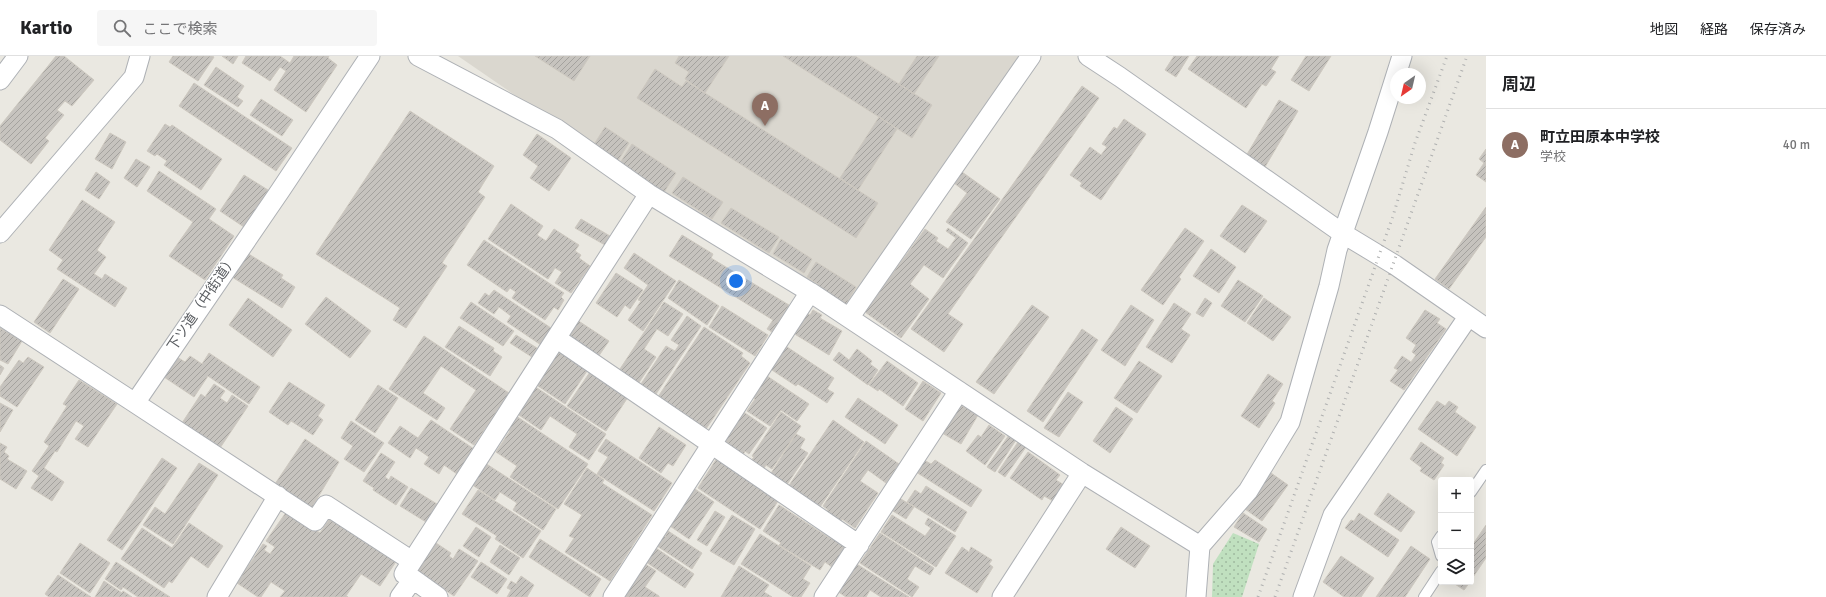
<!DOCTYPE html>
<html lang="ja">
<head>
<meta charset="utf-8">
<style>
  body { margin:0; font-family:Signika,"Noto Sans JP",sans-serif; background:#f6f6f6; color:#202124 }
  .controls { position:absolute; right:12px; bottom:12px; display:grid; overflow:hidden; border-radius:4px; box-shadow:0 4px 16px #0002 }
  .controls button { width:36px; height:36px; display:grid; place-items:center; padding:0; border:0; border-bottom:1px solid #e0e0e0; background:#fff; color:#202124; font:20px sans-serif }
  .compass { position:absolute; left:1390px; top:12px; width:36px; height:36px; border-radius:50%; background:#fff; box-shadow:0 4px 16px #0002; rotate:214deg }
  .you { position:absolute; left:736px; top:225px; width:14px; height:14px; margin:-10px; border:3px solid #fff; border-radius:50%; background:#1a73e8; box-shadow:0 0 0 6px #1a73e833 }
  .badge { display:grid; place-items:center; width:26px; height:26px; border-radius:50%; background:#111827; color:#fff; font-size:13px; font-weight:700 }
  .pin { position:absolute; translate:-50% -33px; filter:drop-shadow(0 1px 2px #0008) }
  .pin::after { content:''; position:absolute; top:21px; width:14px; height:12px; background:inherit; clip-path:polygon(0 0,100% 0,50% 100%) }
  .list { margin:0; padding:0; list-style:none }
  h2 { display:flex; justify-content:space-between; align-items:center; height:52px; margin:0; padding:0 16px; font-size:17px }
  h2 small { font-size:13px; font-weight:400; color:#757577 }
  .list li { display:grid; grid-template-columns:26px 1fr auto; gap:12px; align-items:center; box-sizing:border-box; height:72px; padding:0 16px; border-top:1px solid #e0e0e0 }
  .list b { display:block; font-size:15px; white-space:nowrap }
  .list p { margin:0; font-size:13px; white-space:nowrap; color:#757577 }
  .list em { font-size:13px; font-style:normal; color:#757577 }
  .icon { flex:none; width:22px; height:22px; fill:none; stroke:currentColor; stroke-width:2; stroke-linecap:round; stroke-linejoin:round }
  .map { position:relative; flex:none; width:1486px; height:541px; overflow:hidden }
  header { display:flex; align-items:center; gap:24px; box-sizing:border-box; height:56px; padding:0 20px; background:#fff; border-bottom:1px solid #e0e0e0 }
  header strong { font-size:19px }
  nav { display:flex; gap:22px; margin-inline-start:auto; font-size:14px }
  .search { width:280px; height:36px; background:#f6f6f6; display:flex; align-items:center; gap:10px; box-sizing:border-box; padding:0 14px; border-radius:4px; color:#757577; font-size:15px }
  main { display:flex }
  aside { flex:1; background:#fff }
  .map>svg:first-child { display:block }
</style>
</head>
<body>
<header>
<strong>Kartio</strong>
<div class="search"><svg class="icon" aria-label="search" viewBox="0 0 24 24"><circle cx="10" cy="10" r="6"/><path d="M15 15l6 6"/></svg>ここで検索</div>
<nav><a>地図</a><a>経路</a><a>保存済み</a></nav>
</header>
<main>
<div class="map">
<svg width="1486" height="541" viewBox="0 0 1486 541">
  <defs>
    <pattern id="green-dots" width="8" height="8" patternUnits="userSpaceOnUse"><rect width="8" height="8" fill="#c0e0bf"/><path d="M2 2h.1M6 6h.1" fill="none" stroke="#9fb99f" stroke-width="1.8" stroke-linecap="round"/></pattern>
    <pattern id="building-hatch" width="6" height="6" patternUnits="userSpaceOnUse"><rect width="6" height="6" fill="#c6c3be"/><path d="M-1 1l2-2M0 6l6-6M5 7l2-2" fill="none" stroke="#a4a29e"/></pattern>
  </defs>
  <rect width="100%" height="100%" fill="#eae8e1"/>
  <path fill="#dad7cf" d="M 458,0 L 1020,0 L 846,249 L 671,139 L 661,140 Z"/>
  <path fill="url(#green-dots)" d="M 1233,477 L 1259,488 L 1242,541 L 1212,541 L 1213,508 Z"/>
  <path fill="url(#building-hatch)" stroke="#cec9c0" d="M 56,0 L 64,0 L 94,24 L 72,50 L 65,45 L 57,54 L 64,59 L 45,82 L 49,85 L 31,108 L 0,84 L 0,70 Z
    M 173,0 L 212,0 L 214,1 L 198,25 L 169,6 Z
    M 222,0 L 238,0 L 233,8 Z
    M 246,0 L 280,0 L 290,7 L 294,0 L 329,0 L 328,2 L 337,9 L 306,56 L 274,34 L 286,15 L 280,11 L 270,25 L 242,7 Z
    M 535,0 L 590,0 L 574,25 Z
    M 679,0 L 729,0 L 705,37 L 685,23 L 689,16 L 675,7 Z
    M 783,0 L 855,0 L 932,49 L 912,82 Z
    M 917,0 L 939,0 L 914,38 L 899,28 Z
    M 1174,0 L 1189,0 L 1176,21 L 1165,14 Z
    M 1197,0 L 1279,0 L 1271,13 L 1276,16 L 1266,30 L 1262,28 L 1246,52 L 1188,13 Z
    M 1306,0 L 1331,0 L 1309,35 L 1291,24 Z
    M 216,11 L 244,30 L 237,41 L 243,45 L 238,51 L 204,29 Z
    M 655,13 L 682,31 L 686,25 L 878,147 L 856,182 L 637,42 Z
    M 194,27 L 292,92 L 276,115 L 179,50 Z
    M 1082,30 L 1099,42 L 948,258 L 963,268 L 944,296 L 911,273 Z
    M 261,43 L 293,64 L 282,80 L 250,59 Z
    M 1279,44 L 1298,55 L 1265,111 L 1246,100 Z
    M 410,55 L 494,110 L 478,136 L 485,141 L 442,207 L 447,210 L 406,272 L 393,264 L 400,252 L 316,198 Z
    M 879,61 L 897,73 L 858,134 L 840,122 Z
    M 1124,63 L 1146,78 L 1101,144 L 1080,130 L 1082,127 L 1070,119 L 1090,91 L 1101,99 L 1107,91 L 1102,88 L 1114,71 L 1117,73 Z
    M 165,68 L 170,71 L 172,69 L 222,103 L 201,134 L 164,109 L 167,105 L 157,98 L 155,100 L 147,95 Z
    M 605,71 L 629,87 L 617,106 L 593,90 Z
    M 110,77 L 126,86 L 112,113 L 95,103 Z
    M 537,78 L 571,102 L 549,135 L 530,122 L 538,110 L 523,99 Z
    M 632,88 L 676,117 L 663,138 L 620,107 Z
    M 1486,93 L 1486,126 L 1476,119 L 1484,107 L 1479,103 Z
    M 136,103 L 150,111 L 137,131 L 124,122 Z
    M 159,115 L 216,153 L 209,163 L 234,180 L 205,224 L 169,200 L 193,166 L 147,135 Z
    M 96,116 L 110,126 L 99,143 L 85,134 Z
    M 962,116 L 1000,143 L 971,183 L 946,166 L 967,137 L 954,127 Z
    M 244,119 L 268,134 L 244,171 L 220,155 Z
    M 683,121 L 723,146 L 712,163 L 672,137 Z
    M 82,144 L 115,166 L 97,194 L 106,201 L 94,218 L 102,223 L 105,218 L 127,232 L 115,251 L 57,213 L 63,204 L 49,194 Z
    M 511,148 L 543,170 L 537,179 L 546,185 L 554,173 L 579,189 L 575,195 L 581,199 L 579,202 L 590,210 L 571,237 L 555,227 L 562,216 L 555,212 L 548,223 L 488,183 Z
    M 1242,149 L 1267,165 L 1245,197 L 1220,180 Z
    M 1486,151 L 1486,181 L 1449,233 L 1435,223 Z
    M 731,152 L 779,181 L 769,197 L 721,167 Z
    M 581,163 L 610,180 L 605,189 L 575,172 Z
    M 948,172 L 968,187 L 943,222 L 924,209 L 910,228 L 929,243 L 901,282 L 865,256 L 925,173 L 938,182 L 936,185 L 948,193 L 956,182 L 946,175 Z
    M 1185,172 L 1204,185 L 1179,221 L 1181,223 L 1163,249 L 1141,234 Z
    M 682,179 L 713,198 L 711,202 L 789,249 L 772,276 L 767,273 L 773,264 L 669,200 Z
    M 781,183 L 812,203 L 804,217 L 773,198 Z
    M 484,184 L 564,237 L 561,241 L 564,244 L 558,254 L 554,251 L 545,264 L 512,242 L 516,236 L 510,232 L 507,236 L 467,209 Z
    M 1211,193 L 1236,211 L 1219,237 L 1193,220 Z
    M 247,197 L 283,219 L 281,222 L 295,231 L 282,252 L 232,221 Z
    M 634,197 L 676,225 L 643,275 L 628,264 L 641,245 L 638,244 L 648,229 L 624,212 Z
    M 816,206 L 856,231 L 846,248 L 817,230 L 818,228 L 807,221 Z
    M 616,217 L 643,234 L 630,253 L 625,249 L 617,261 L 596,247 Z
    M 63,223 L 79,233 L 50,277 L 34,266 Z
    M 679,224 L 719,250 L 707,269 L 668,242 Z
    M 1238,224 L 1263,240 L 1245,266 L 1221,250 Z
    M 494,234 L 551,272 L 541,289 L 507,266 L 511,260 L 499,251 L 494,258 L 478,247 L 485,237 L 489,240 Z
    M 326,241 L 371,275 L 350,302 L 305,268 Z
    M 248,242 L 292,274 L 273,301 L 229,269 Z
    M 1205,242 L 1212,247 L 1203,261 L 1196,257 Z
    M 1264,242 L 1291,261 L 1273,285 L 1247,267 Z
    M 471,246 L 514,275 L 503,290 L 460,262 Z
    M 664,246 L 683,258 L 668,280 L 657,273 L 644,293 L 656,301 L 638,328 L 618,316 Z
    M 1174,247 L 1191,258 L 1181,273 L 1190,279 L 1172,307 L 1146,291 Z
    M 1032,249 L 1049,261 L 994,338 L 976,326 Z
    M 1131,249 L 1154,264 L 1125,310 L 1101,294 Z
    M 722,250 L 768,279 L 755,300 L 709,271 Z
    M 813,254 L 822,259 L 820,262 L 842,275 L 829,299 L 793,277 L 805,256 L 810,259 Z
    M 1425,254 L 1440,263 L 1437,267 L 1446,273 L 1404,334 L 1390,325 L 1398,314 L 1394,312 L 1402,300 L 1411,306 L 1416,299 L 1412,296 L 1416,289 L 1406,282 Z
    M 687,260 L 701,270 L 656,338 L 641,328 L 666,290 L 675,295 L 679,289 L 671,284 Z
    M 577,264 L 609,285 L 598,301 L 567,281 Z
    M 459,270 L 494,292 L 493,295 L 502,301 L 490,320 L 445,291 Z
    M 704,271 L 743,297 L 741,300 L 750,307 L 706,373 L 658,341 Z
    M 0,272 L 22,285 L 8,308 L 0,304 Z
    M 1082,273 L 1098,284 L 1043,366 L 1027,355 Z
    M 516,279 L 537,292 L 532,301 L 510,287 Z
    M 424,280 L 509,337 L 474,389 L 450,373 L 476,334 L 441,310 L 423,337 L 445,352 L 437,364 L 389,333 Z
    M 784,289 L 834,322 L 827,333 L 834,337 L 827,347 L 798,328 L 796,330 L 769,312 Z
    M 559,292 L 589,312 L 565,348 L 535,328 Z
    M 857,293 L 872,305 L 870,308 L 878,314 L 868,329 L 833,304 L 839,296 L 849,304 Z
    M 209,297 L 260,331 L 249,348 L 208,320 L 194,341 L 164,321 L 177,301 L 185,306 L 190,300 L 202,308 Z
    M 28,301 L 44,311 L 17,351 L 0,340 L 0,331 L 19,304 L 23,307 Z
    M 887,305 L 918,327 L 903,350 L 879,333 L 878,335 L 869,329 Z
    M 1139,305 L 1162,320 L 1137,357 L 1114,342 Z
    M 0,309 L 4,312 L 0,319 Z
    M 590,316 L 628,341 L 606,375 L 567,350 Z
    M 1268,318 L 1283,328 L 1272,345 L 1275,347 L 1259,372 L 1241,360 Z
    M 767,320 L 809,348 L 797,365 L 781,354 L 770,370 L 747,355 L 755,343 L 752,341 Z
    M 79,324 L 117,348 L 88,391 L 75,383 L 84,370 L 76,365 L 57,396 L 55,395 L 44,412 L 64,426 L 52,445 L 31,432 L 39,420 L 32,415 L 49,390 L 44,386 L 67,350 L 63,348 Z
    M 923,325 L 941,337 L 923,365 L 905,353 Z
    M 289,326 L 325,349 L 318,360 L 323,364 L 313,379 L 291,365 L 288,369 L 269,356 Z
    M 214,328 L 225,335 L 220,342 L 227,347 L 232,339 L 248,350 L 220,392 L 182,367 L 201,338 L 205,341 Z
    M 378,329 L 398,342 L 375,377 L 355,364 Z
    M 534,330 L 606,378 L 589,404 L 569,391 L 577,378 L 550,360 L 541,374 L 516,357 Z
    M 1068,336 L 1083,346 L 1059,381 L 1044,372 Z
    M 858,342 L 898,369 L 885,388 L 845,361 Z
    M 1437,345 L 1445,350 L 1449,345 L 1458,351 L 1455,356 L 1476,371 L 1457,400 L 1418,373 Z
    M 0,347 L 13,354 L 0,376 Z
    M 959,348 L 978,359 L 961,388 L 942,377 Z
    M 1116,351 L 1133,363 L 1110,397 L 1093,385 Z
    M 742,355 L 767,372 L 749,398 L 745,395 L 743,399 L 722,384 Z
    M 781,356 L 801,370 L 772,413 L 766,409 L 763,414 L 750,406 L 754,401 L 752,400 Z
    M 516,360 L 588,408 L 558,453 L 510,421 L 517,410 L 496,396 L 510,375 L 507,373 Z
    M 431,364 L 474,393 L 457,418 L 444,409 L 439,418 L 424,408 L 429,401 L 416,392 L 410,402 L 388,387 L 400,370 L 418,382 Z
    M 833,364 L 864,386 L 820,451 L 814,447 L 813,448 L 788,431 Z
    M 351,365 L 384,387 L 364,416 L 344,403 L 353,390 L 341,382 Z
    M 989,369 L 1005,380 L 985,409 L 966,395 L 978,379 L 981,381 Z
    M 659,371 L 686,389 L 673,410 L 668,407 L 661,417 L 639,402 Z
    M 796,378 L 805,383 L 800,392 L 808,397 L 786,430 L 770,419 Z
    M 1009,379 L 1016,384 L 995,416 L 987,411 Z
    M 305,383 L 339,406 L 311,453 L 275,428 Z
    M 606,383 L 672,427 L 654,455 L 597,418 L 608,401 L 598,395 Z
    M 866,385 L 899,408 L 886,427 L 868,414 L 860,425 L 878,437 L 855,472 L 842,463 L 840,467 L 826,457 L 828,454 L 823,450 Z
    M 1018,386 L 1026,391 L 1005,421 L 998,416 Z
    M 1421,386 L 1444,402 L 1441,407 L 1444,409 L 1434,424 L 1420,415 L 1422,412 L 1410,403 Z
    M 0,387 L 7,391 L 4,396 L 9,400 L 7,403 L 27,415 L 16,433 L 0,423 Z
    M 1028,396 L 1060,419 L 1056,424 L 1064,429 L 1053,445 L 1044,440 L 1042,444 L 1010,422 Z
    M 381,397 L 395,406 L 385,421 L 389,424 L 391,420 L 408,431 L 396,449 L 373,434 L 374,432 L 363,425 Z
    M 162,402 L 177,412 L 122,494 L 107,484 Z
    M 717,402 L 778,445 L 760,473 L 698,432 Z
    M 924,404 L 931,408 L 935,404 L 982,434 L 971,451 L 916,416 Z
    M 199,407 L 218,419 L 173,488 L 143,469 L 155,451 L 165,458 Z
    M 485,407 L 556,453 L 543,474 L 513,454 L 517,447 L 500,436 L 495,444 L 471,428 Z
    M 587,412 L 604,424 L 602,427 L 652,459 L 610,525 L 565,496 L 574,482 L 569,480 L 582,459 L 564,448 Z
    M 1271,417 L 1288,429 L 1262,465 L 1245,453 Z
    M 926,430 L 967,456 L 955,476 L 907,446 L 915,434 L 921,438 Z
    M 692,431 L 714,446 L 689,483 L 667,468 Z
    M 411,432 L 437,448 L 426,466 L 400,450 Z
    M 478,434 L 541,475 L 523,502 L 495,483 L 497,480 L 462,458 Z
    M 1388,437 L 1415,456 L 1401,476 L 1374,458 Z
    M 896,440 L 914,451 L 906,463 L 888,452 Z
    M 779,449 L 831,483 L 832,481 L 846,490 L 832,511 L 825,506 L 820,514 L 779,489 L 781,487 L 763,475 Z
    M 287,455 L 320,477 L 331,461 L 397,504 L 380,530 L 361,518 L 346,540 L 348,541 L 280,541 L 285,535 L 271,526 L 261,541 L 258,541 L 237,527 L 263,488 L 267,490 L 264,494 L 270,498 L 275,491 L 266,485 Z
    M 715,455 L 725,461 L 707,490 L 697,484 Z
    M 1243,457 L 1267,473 L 1259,486 L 1234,471 Z
    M 1359,457 L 1399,484 L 1388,501 L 1345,472 L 1351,464 L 1354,465 Z
    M 732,459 L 755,473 L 734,509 L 710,495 Z
    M 892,459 L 925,480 L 931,472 L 925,468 L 928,462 L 956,480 L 936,511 L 881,476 Z
    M 189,467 L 223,490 L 208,512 L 191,500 L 172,527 L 169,525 L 164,532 L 121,503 L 142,472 L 172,492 Z
    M 1486,469 L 1486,502 L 1471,524 L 1471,491 Z
    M 476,471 L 491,481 L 479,501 L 463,490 Z
    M 1121,471 L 1150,490 L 1135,512 L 1106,493 Z
    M 668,475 L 702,497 L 692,513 L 654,488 L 661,478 L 665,481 Z
    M 880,477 L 934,512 L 930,519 L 915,510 L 907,523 L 919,531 L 912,541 L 860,507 Z
    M 760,478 L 811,510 L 803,523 L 810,527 L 801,541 L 793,541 L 741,508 Z
    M 540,483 L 601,523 L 590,541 L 529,501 Z
    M 80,487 L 110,507 L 90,537 L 60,517 Z
    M 436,487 L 451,497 L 449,500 L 453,503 L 459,493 L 478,505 L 454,540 L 417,515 Z
    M 500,489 L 520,502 L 509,519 L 490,506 Z
    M 653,490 L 694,518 L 685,532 L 643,504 Z
    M 1411,490 L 1430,503 L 1405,541 L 1376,541 Z
    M 962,491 L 969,496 L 971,491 L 992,504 L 989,508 L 993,511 L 977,537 L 945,517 Z
    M 1341,500 L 1374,522 L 1361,541 L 1344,541 L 1323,526 Z
    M 116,506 L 170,541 L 138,541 L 123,531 L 121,534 L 105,523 Z
    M 481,506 L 507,523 L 497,538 L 471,521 Z
    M 642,506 L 656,515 L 645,531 L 659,540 L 659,541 L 620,541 Z
    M 855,507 L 909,541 L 881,541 L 870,534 L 866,541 L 846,541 L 837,535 Z
    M 739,510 L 769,529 L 764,536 L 772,541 L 721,541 Z
    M 58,519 L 91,541 L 49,541 L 45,538 Z
    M 521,520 L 534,529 L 527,541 L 507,541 L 511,534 L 507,532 L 511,525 L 516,528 Z
    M 104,525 L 122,537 L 123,535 L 132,541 L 95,541 Z
    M 1452,526 L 1470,526 L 1464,534 Z"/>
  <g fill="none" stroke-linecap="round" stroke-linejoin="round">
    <g stroke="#aeb1b5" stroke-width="12">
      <path id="service" d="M 1471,436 L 1486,414
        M 1441,480 L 1437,486 L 1441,500
        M 1424,541 L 1441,515"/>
    </g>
    <g stroke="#aeb1b5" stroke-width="21">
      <path id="minor" d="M 370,0 L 280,135 L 135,347 L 315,465 L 326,449 L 412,505
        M 418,0 L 557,73 L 649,138 L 810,236 L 1082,417 L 1200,490
        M 1088,0 L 1120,21 L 1342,177 L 1395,209 L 1486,272
        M 0,24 L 18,0
        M 0,177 L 134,21 L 140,0
        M 0,259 L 135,347
        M 849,262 L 1031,0
        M 556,282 L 859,489
        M 413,523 L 438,541
        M 217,541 L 278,440
        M 400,541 L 413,523 L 404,518 L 649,138
        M 613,541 L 810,236
        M 824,541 L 959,335
        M 1002,541 L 1082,417
        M 1196,541 L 1200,490 L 1248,435 L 1290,366 L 1329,230 L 1337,194 L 1378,76 L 1402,0
        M 1303,541 L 1333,459 L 1468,261"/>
    </g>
    <use href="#service" stroke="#fff" stroke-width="10"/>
    <use href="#minor" stroke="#fff" stroke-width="19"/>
    <path stroke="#afb0b0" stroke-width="3" stroke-dasharray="1 5" stroke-linecap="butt" d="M 1258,541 L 1393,160 L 1415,87 L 1447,0
      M 1275,541 L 1467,0"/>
  </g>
  <g text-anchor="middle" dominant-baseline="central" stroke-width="3" stroke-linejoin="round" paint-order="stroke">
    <g font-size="14" fill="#595c60" stroke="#fff">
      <text transform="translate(202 247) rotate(-56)">下ツ道（中街道）</text>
    </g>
  </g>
</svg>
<div class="controls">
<button>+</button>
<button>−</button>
<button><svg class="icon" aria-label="layers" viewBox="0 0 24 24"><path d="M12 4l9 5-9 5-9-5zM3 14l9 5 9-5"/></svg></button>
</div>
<svg class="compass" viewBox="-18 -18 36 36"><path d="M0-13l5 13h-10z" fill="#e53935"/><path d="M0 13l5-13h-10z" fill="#757577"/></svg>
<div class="you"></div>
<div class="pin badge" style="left:765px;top:70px;background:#8d6e63">A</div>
</div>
<aside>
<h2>周辺<small></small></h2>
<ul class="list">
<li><span class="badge" style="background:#8d6e63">A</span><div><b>町立田原本中学校</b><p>学校</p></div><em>40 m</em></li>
</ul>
</aside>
</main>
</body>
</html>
